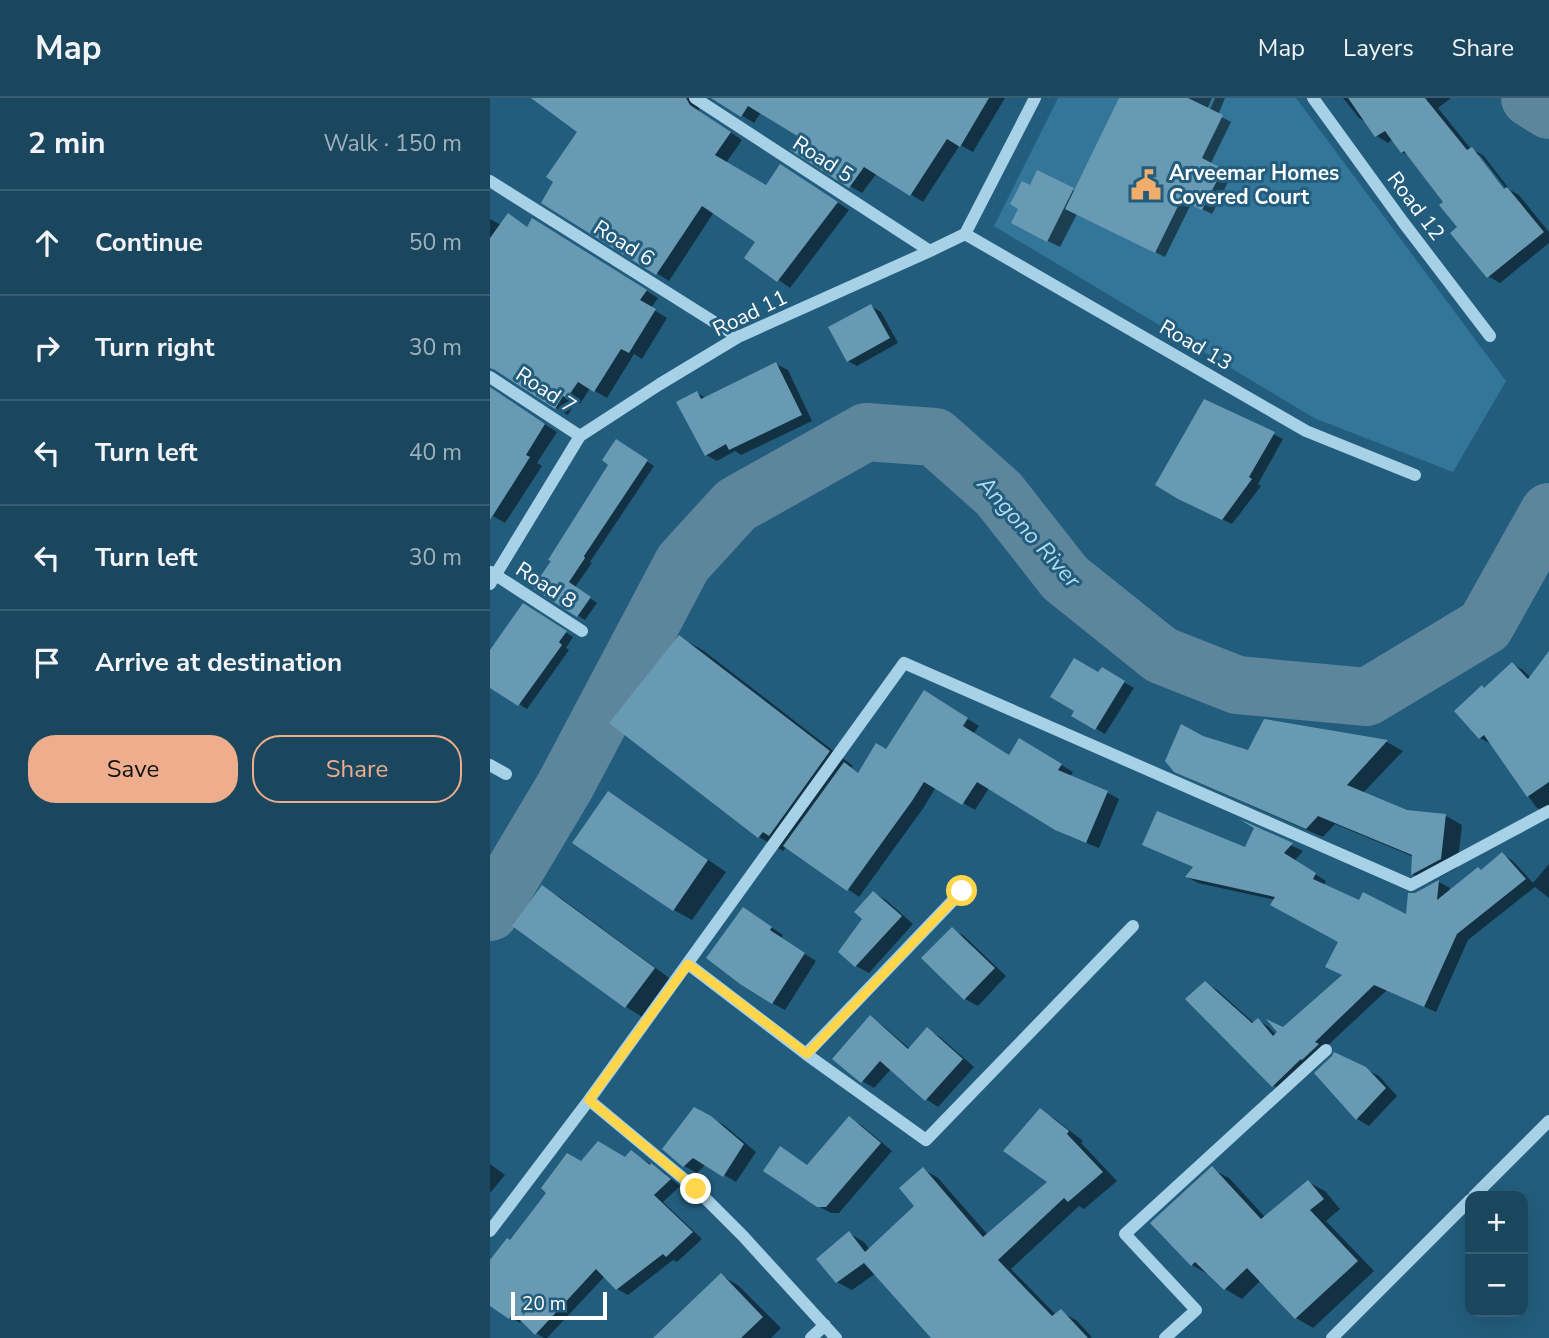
<!DOCTYPE html>
<html lang="en">
<head>
<meta charset="utf-8">
<style>
  body { margin:0; font-family:"Nunito Sans",sans-serif; background:#234d64; color:#f1f3f6 }
  .controls { position:absolute; right:21px; bottom:21px; display:grid; overflow:hidden; border-radius:14px; box-shadow:0 7px 28px #0002 }
  .controls button { width:63px; height:63px; display:grid; place-items:center; padding:0; border:0; border-bottom:2px solid #385e73; background:#1a465e; color:#f1f3f6; font:35px sans-serif }
  .scale { position:absolute; left:21px; bottom:18px; width:96px; box-sizing:border-box; padding-left:7px; border:4px solid #fff; border-top:0; font-size:19px; line-height:24px; white-space:nowrap; color:#fff; -webkit-text-stroke:5px #235d7d; paint-order:stroke }
  .stop { position:absolute; width:21px; height:21px; margin:-16px; border:5px solid #ffd54a; border-radius:50%; background:#fff }
  .stop.end { background:#ffd54a; border-color:#fff; box-shadow:0 2px 7px #0008 }
  .list { margin:0; padding:0; list-style:none }
  h2 { display:flex; justify-content:space-between; align-items:center; height:91px; margin:0; padding:0 28px; font-size:30px }
  h2 small { font-size:23px; font-weight:400; color:#9fb1bc }
  .list li { display:grid; grid-template-columns:46px 1fr auto; gap:21px; align-items:center; box-sizing:border-box; height:105px; padding:0 28px; border-top:2px solid #385e73 }
  .list b { display:block; font-size:26px; white-space:nowrap }
  .list em { font-size:23px; font-style:normal; color:#9fb1bc }
  .actions { display:flex; gap:14px; padding:21px 28px }
  .actions a { flex:1; padding:16px 0; border:2px solid #eead8d; border-radius:28px; text-align:center; font-size:24px; color:#eead8d }
  .actions .main { background:#eead8d; color:#111 }
  .icon { flex:none; width:38px; height:38px; fill:none; stroke:currentColor; stroke-width:2; stroke-linecap:round; stroke-linejoin:round }
  .map { position:relative; flex:none; width:1059px; height:1240px; overflow:hidden }
  header { display:flex; align-items:center; gap:42px; box-sizing:border-box; height:98px; padding:0 35px; background:#1a465e; border-bottom:2px solid #385e73 }
  header strong { font-size:33px }
  nav { display:flex; gap:38px; margin-inline-start:auto; font-size:24px }
  main { display:flex }
  aside { flex:1; background:#1a465e }
  .map>svg:first-child { display:block }
</style>
</head>
<body>
<header>
<strong>Map</strong>
<nav><a>Map</a><a>Layers</a><a>Share</a></nav>
</header>
<main>
<aside>
<h2>2 min<small>Walk · 150 m</small></h2>
<ul class="list">
<li><svg class="icon" aria-label="ahead" viewBox="0 0 24 24"><path d="M12 20V5M6 11l6-6 6 6"/></svg><div><b>Continue</b></div><em>50 m</em></li>
<li><svg class="icon" aria-label="right" viewBox="0 0 24 24"><path d="M7 20v-9h11M14 6l5 5-5 5"/></svg><div><b>Turn right</b></div><em>30 m</em></li>
<li><svg class="icon" aria-label="left" viewBox="0 0 24 24"><path d="M17 20v-9H6M10 6l-5 5 5 5"/></svg><div><b>Turn left</b></div><em>40 m</em></li>
<li><svg class="icon" aria-label="left" viewBox="0 0 24 24"><path d="M17 20v-9H6M10 6l-5 5 5 5"/></svg><div><b>Turn left</b></div><em>30 m</em></li>
<li><svg class="icon" aria-label="arrive" viewBox="0 0 24 24"><path d="M6 21V4h12l-3 4 3 4H6"/></svg><div><b>Arrive at destination</b></div></li>
</ul>
<div class="actions"><a class="main">Save</a><a>Share</a></div>
</aside>
<div class="map">
<svg width="1059" height="1240" viewBox="0 0 1059 1240">
  <rect width="100%" height="100%" fill="#235d7d"/>
  <path fill="#337699" d="M 568,0 L 806,0 L 1016,283 L 963,374 L 824,320 L 504,128 Z"/>
  <path fill="#0007" fill-rule="evenodd" d="M 42,0 L 214,0 L 209,3 L 209,13 L 252,42 L 236,65 L 277,89 L 303,75 L 359,112 L 300,190 L 256,159 L 268,144 L 224,114 L 179,183 L 53,104 L 89,34 Z
    M 224,0 L 515,0 L 483,54 L 470,47 L 433,104 L 387,75 L 372,95 L 360,88 L 311,39 L 271,14 L 264,25 Z
    M 631,0 L 722,0 L 714,18 L 717,19 L 725,0 L 735,0 L 728,17 L 741,24 L 720,67 L 741,78 L 722,116 L 701,106 L 675,159 L 587,116 L 570,149 L 535,132 L 541,89 L 548,74 L 585,93 Z
    M 853,0 L 961,0 L 948,10 L 981,51 L 993,57 L 1020,92 L 1029,97 L 1059,134 L 1059,145 L 1010,185 L 998,178 L 956,104 L 921,59 L 912,54 L 903,41 L 898,45 L 887,38 L 878,25 L 869,20 ZM 986,57 L 990,57 L 1021,97 L 1018,99 Z
    M 0,121 L 11,127 L 38,130 L 55,129 L 168,200 L 161,210 L 177,220 L 152,261 L 144,256 L 117,300 L 100,290 L 90,306 L 86,303 L 78,317 L 66,310 L 0,254 Z
    M 381,208 L 391,214 L 408,245 L 367,268 L 358,263 Z
    M 286,266 L 298,272 L 322,323 L 251,357 L 245,353 L 227,363 L 216,357 L 207,295 L 216,300 Z
    M 0,293 L 13,299 L 67,334 L 47,365 L 52,368 L 15,425 L 3,418 L 0,422 Z
    M 714,303 L 793,341 L 768,386 L 771,388 L 742,426 L 700,406 Z
    M 133,348 L 164,368 L 100,464 L 102,465 L 85,489 L 107,505 L 95,522 L 46,491 Z
    M 42,512 L 83,539 L 76,550 L 79,552 L 37,611 L 0,588 L 0,555 Z
    M 190,539 L 214,553 L 363,668 L 361,670 L 369,676 L 396,653 L 446,601 L 489,628 L 483,636 L 520,659 L 530,642 L 583,674 L 580,679 L 618,695 L 629,701 L 609,750 L 579,738 L 499,690 L 485,712 L 446,689 L 434,709 L 369,799 L 297,748 L 293,753 L 269,739 L 122,625 Z
    M 1059,556 L 1059,715 L 1058,716 L 1046,709 L 1003,647 L 990,640 L 995,591 L 1022,566 L 1033,572 L 1041,580 Z
    M 612,571 L 644,590 L 615,636 L 584,617 Z
    M 775,623 L 897,644 L 913,653 L 873,695 L 917,714 L 956,718 L 972,727 L 967,770 L 938,785 L 922,776 L 924,759 L 845,726 L 833,739 L 702,682 L 685,672 L 712,640 L 759,654 Z
    M 118,695 L 137,706 L 236,774 L 202,822 L 184,812 Z
    M 766,731 L 813,753 L 804,763 L 836,783 L 833,788 L 869,805 L 917,818 L 926,796 L 949,784 L 960,790 L 959,794 L 992,773 L 1012,756 L 1023,763 L 1043,785 L 1059,766 L 1059,800 L 1045,789 L 978,842 L 946,914 L 897,892 L 834,951 L 795,994 L 784,988 L 697,901 L 715,885 L 727,892 L 764,925 L 768,922 L 779,929 L 786,937 L 854,877 L 850,843 L 786,802 L 708,785 L 697,779 L 705,770 L 665,752 L 755,751 Z
    M 53,790 L 71,800 L 182,882 L 154,920 L 136,909 L 25,827 Z
    M 384,795 L 396,802 L 423,826 L 379,875 L 366,868 L 350,853 L 374,820 Z
    M 254,811 L 293,837 L 291,841 L 326,863 L 295,912 L 282,905 Z
    M 462,831 L 474,838 L 516,878 L 488,908 L 475,901 L 433,860 Z
    M 380,920 L 392,927 L 420,951 L 438,932 L 450,939 L 484,969 L 448,1009 L 436,1001 L 401,971 L 384,990 L 372,983 Z
    M 875,971 L 889,978 L 907,998 L 879,1028 L 867,1021 Z
    M 205,1011 L 234,1027 L 266,1054 L 246,1084 L 216,1066 L 207,1075 L 194,1068 L 174,1051 Z
    M 550,1012 L 565,1021 L 593,1043 L 591,1045 L 627,1083 L 594,1111 L 589,1108 L 521,1171 L 566,1217 L 571,1214 L 586,1222 L 602,1239 L 600,1240 L 443,1240 L 386,1175 L 362,1192 L 347,1184 L 359,1135 L 374,1144 L 380,1152 L 426,1108 L 433,1071 L 448,1080 L 498,1137 L 560,1084 Z
    M 359,1020 L 371,1027 L 402,1053 L 349,1115 L 341,1115 L 328,1108 L 318,1068 Z
    M 141,1054 L 172,1073 L 190,1088 L 173,1104 L 212,1141 L 187,1164 L 183,1162 L 138,1197 L 127,1191 L 115,1178 L 57,1240 L 54,1240 L 46,1235 L 32,1222 L 30,1225 L 0,1206 L 0,1165 L 92,1065 L 135,1061 Z
    M 0,1066 L 15,1077 L 0,1095 Z
    M 722,1071 L 739,1080 L 776,1120 L 818,1084 L 835,1093 L 850,1111 L 836,1123 L 884,1173 L 823,1230 L 806,1220 L 771,1182 L 752,1201 L 735,1191 L 719,1177 L 702,1167 Z
    M 231,1177 L 249,1188 L 291,1230 L 281,1240 L 165,1240 Z"/>
  <g fill="none" stroke-linecap="round" stroke-linejoin="round">
    <path stroke="#5d869d" stroke-width="58" d="M 1040,0 L 1059,12
      M 0,814 L 75,688 L 193,465 L 246,407 L 376,334 L 445,339 L 509,396 L 575,480 L 671,557 L 747,587 L 877,599 L 995,528 L 1059,414"/>
  </g>
  <path fill="#689ab4" d="M 41,0 L 196,0 L 200,7 L 241,34 L 225,57 L 276,87 L 290,66 L 348,104 L 287,184 L 254,160 L 265,144 L 212,108 L 166,177 L 51,105 L 63,84 L 56,79 L 87,34 Z
    M 221,0 L 499,0 L 470,49 L 457,41 L 420,98 L 374,69 L 359,90 L 300,52 L 309,39 L 258,8 L 251,19 Z
    M 629,0 L 698,0 L 733,17 L 712,60 L 733,71 L 712,112 L 691,102 L 665,155 L 575,111 Z
    M 858,0 L 935,0 L 977,52 L 982,49 L 1014,91 L 1017,89 L 1054,134 L 997,180 L 960,135 L 967,129 L 949,107 L 953,104 L 914,53 L 911,55 L 895,33 L 885,39 Z
    M 547,72 L 584,90 L 557,144 L 521,125 L 528,111 L 520,106 L 532,83 L 540,87 Z
    M 18,115 L 37,129 L 42,120 L 157,192 L 150,202 L 166,211 L 139,255 L 131,251 L 104,294 L 88,284 L 77,300 L 73,298 L 65,311 L 5,272 L 0,270 L 0,140 Z
    M 381,206 L 400,240 L 357,264 L 338,229 Z
    M 286,264 L 312,317 L 239,352 L 236,346 L 215,358 L 186,304 L 207,293 L 211,301 Z
    M 0,289 L 55,326 L 36,357 L 40,359 L 0,422 Z
    M 714,301 L 785,334 L 759,379 L 762,381 L 732,422 L 688,401 L 665,387 Z
    M 126,341 L 158,362 L 94,458 L 95,460 L 79,484 L 101,499 L 87,519 L 44,491 L 46,487 L 45,486 L 61,463 L 58,462 L 118,367 L 112,362 Z
    M 33,505 L 77,533 L 69,544 L 72,547 L 28,608 L 0,590 L 0,552 Z
    M 189,537 L 340,653 L 279,738 L 273,734 L 268,740 L 119,625 Z
    M 1059,553 L 1059,684 L 1037,699 L 994,637 L 989,641 L 964,613 L 992,587 L 994,590 L 1022,564 L 1038,581 Z
    M 584,560 L 608,574 L 612,569 L 635,583 L 605,632 L 581,618 L 584,613 L 560,599 Z
    M 434,592 L 478,620 L 473,628 L 519,657 L 529,640 L 572,666 L 568,672 L 618,693 L 596,745 L 565,732 L 487,684 L 472,707 L 434,684 L 422,703 L 357,793 L 293,748 L 354,664 L 368,675 L 386,645 L 396,651 Z
    M 774,621 L 898,642 L 857,687 L 917,712 L 956,716 L 951,761 L 921,777 L 922,757 L 828,718 L 816,731 L 684,674 L 675,663 L 691,626 L 713,638 L 758,652 Z
    M 118,693 L 218,762 L 183,813 L 82,745 Z
    M 667,713 L 755,749 L 764,730 L 749,721 L 803,745 L 794,755 L 826,775 L 823,781 L 869,802 L 873,794 L 916,816 L 918,795 L 925,795 L 949,782 L 947,802 L 988,769 L 991,772 L 1012,754 L 1036,781 L 967,836 L 934,909 L 884,887 L 825,944 L 829,946 L 812,962 L 811,961 L 782,989 L 695,901 L 715,883 L 762,925 L 768,920 L 783,938 L 787,934 L 776,921 L 793,929 L 852,877 L 835,869 L 848,844 L 780,807 L 785,799 L 695,779 L 703,769 L 652,747 Z
    M 52,787 L 165,870 L 135,910 L 22,828 Z
    M 383,793 L 412,818 L 365,869 L 348,854 L 372,821 L 364,814 Z
    M 253,809 L 282,829 L 280,832 L 315,855 L 282,906 L 250,886 L 216,860 Z
    M 462,829 L 505,870 L 474,902 L 431,860 Z
    M 380,917 L 418,951 L 437,929 L 473,961 L 435,1003 L 390,963 L 371,985 L 342,961 Z
    M 844,954 L 876,969 L 896,990 L 866,1022 L 824,975 L 842,958 Z
    M 204,1009 L 221,1018 L 254,1046 L 233,1079 L 203,1060 L 193,1069 L 172,1051 Z
    M 550,1010 L 579,1033 L 577,1036 L 613,1074 L 578,1104 L 574,1100 L 508,1162 L 562,1218 L 571,1211 L 598,1240 L 441,1240 L 374,1165 L 346,1185 L 326,1161 L 359,1133 L 375,1154 L 424,1108 L 409,1090 L 433,1069 L 493,1139 L 557,1084 L 513,1053 Z
    M 359,1018 L 391,1045 L 336,1109 L 327,1109 L 273,1073 L 290,1048 L 317,1067 Z
    M 108,1043 L 135,1059 L 141,1052 L 160,1067 L 161,1065 L 181,1081 L 164,1097 L 203,1134 L 176,1159 L 173,1156 L 126,1192 L 106,1171 L 45,1237 L 23,1215 L 19,1221 L 0,1208 L 0,1162 L 17,1140 L 20,1142 L 56,1095 L 51,1090 L 77,1055 L 91,1063 Z
    M 722,1068 L 771,1121 L 818,1082 L 834,1101 L 820,1112 L 868,1163 L 805,1221 L 757,1170 L 734,1192 L 705,1164 L 701,1168 L 660,1125 Z
    M 231,1175 L 273,1219 L 251,1240 L 163,1240 Z"/>
  <g fill="none" stroke-linecap="round" stroke-linejoin="round">
    <path stroke="#a7d1e6" stroke-width="12" d="M 205,0 L 440,153
      M 823,0 L 913,124 L 1000,238
      M 0,83 L 248,239
      M 475,136 L 816,333 L 925,377
      M 0,279 L 90,338
      M 1,474 L 92,533
      M 0,486 L 90,338 L 170,286 L 248,239 L 440,153 L 475,136 L 545,0
      M 0,667 L 16,676
      M 198,866 L 316,956 L 436,1042 L 643,828
      M 316,956 L 472,793
      M 99,1002 L 206,1091 L 253,1138 L 346,1240
      M 984,1098 L 1059,1023
      M 0,1133 L 99,1002 L 414,565 L 921,787 L 1059,713
      M 321,1240 L 335,1227
      M 675,1240 L 706,1212 L 635,1136 L 836,952
      M 842,1240 L 980,1102"/>
  </g>
  <g fill="none" stroke-linecap="round" stroke-linejoin="round">
    <path stroke="#ffd54a" stroke-width="9" d="M 206,1091 L 99,1002 L 198,866 L 317,956 L 472,793"/>
  </g>
  <defs>
    <g id="civic-bare" transform="scale(2.415)"><path d="M-.6-6.5H3V-4.5H.6V-3L4-1V1h2V6H-6V1h2V-1L-.6-3ZM-1.2 2.5V6h2.4V2.5Z" fill="#f1ae6a" stroke="#235d7d" stroke-width="2.5" paint-order="stroke"/></g>
  </defs>
  <g fill-rule="evenodd">
    <use href="#civic-bare" x="656" y="87"/>
  </g>
  <g text-anchor="middle" dominant-baseline="central" stroke-width="6" stroke-linejoin="round" paint-order="stroke">
    <g font-size="21" fill="#fff" stroke="#235d7d">
      <text transform="translate(333 61) rotate(33)">Road 5</text>
      <text transform="translate(926 108) rotate(53)">Road 12</text>
      <text transform="translate(134 145) rotate(32)">Road 6</text>
      <text transform="translate(260 215) rotate(-26)">Road 11</text>
      <text transform="translate(706 247) rotate(30)">Road 13</text>
      <text transform="translate(56 292) rotate(33)">Road 7</text>
      <text transform="translate(56 487) rotate(33)">Road 8</text>
    </g>
    <g font-size="21" font-weight="bold" fill="#fff" stroke="#235d7d" text-anchor="start">
      <text x="679" y="75">Arveemar Homes<tspan x="679" dy="24">Covered Court</tspan></text>
    </g>
    <g font-size="23" font-style="italic" fill="#b3daed" stroke="#235d7d">
      <text transform="translate(539 434) rotate(48)">Angono River</text>
    </g>
  </g>
</svg>
<div class="controls">
<button>+</button>
<button>−</button>
</div>
<div class="scale">20 m</div>
<div class="stop" style="left:472px;top:793px"></div>
<div class="stop end" style="left:206px;top:1091px"></div>
</div>
</main>
</body>
</html>
